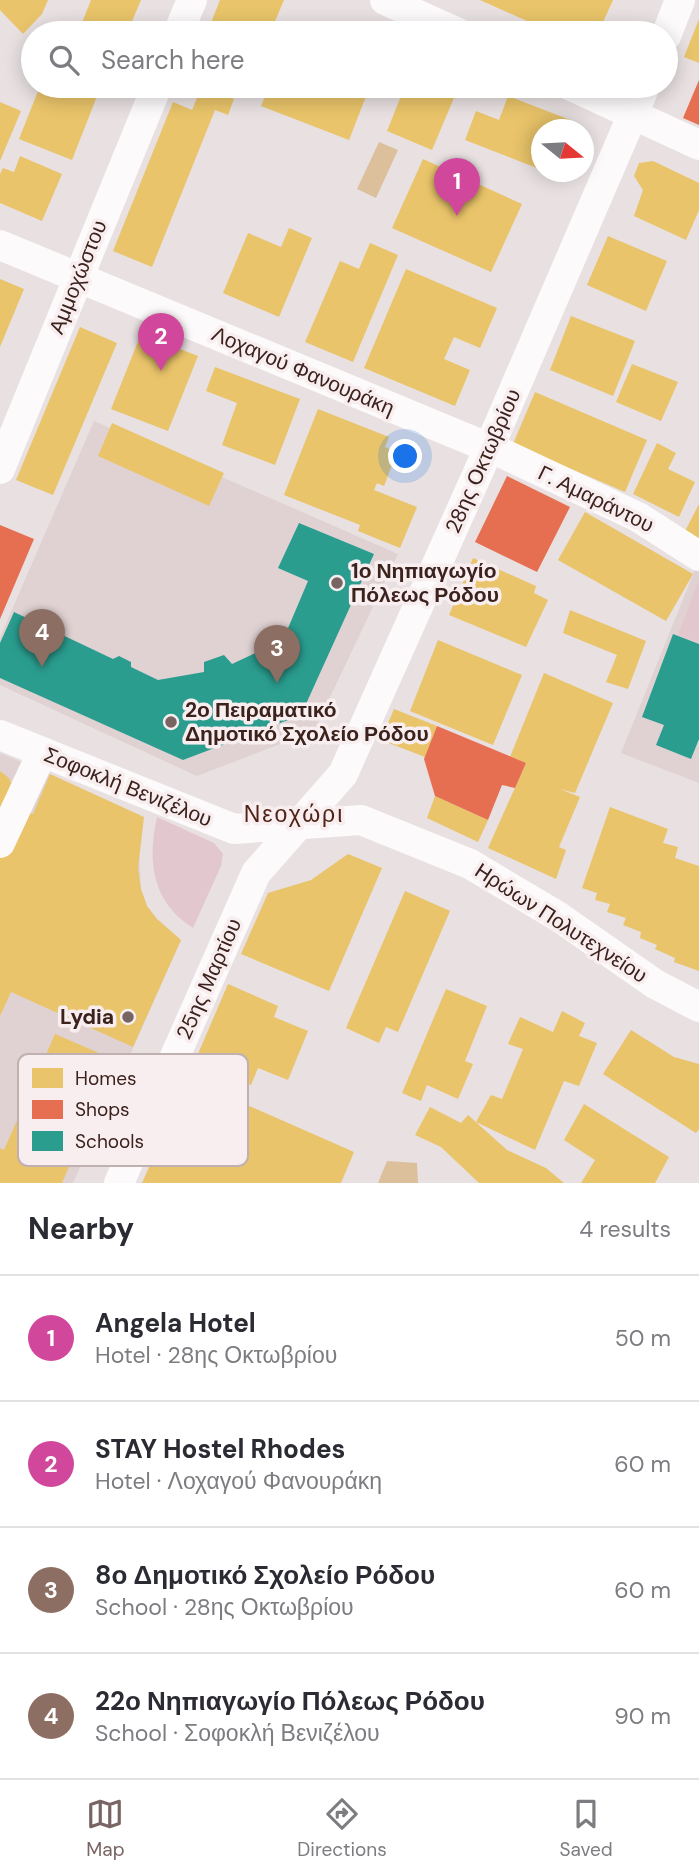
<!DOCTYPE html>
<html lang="en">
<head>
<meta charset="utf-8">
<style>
  body { margin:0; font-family:"DM Sans",sans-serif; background:#f7f7f7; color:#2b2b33 }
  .compass { position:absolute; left:531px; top:119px; width:63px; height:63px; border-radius:50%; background:#fff; box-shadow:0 4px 18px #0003; rotate:108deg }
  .you { position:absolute; left:406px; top:457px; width:24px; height:24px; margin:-18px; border:5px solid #fff; border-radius:50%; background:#1a73e8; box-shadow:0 0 0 10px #1a73e833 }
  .badge { display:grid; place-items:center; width:46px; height:46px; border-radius:50%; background:#786462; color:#fff; font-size:23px; font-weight:700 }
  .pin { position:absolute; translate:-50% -58px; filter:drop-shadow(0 2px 4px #0008) }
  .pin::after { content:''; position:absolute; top:37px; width:24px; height:21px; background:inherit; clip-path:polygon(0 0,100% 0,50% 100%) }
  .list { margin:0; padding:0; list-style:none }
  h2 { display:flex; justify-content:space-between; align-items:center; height:91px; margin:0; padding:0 28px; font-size:30px }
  h2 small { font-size:23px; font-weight:400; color:#7c7c81 }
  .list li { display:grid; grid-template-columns:46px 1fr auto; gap:21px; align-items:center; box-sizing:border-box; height:126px; padding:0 28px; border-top:2px solid #e1e1e2 }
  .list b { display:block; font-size:26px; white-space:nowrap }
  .list p { margin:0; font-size:23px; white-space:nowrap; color:#7c7c81 }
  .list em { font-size:23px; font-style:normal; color:#7c7c81 }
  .icon { flex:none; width:38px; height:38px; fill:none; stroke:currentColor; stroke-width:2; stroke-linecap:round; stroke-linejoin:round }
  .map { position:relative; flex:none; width:699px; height:1183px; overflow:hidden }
  .search { position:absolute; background:#fff; box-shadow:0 4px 18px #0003; left:21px; right:21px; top:21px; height:77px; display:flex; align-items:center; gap:18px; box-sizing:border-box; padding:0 24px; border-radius:38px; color:#7c7c81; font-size:26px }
  .sheet { height:595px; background:#fff }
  nav { display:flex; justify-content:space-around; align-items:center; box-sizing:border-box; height:98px; border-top:2px solid #e1e1e2; background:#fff; font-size:19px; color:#7c7c81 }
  nav a { display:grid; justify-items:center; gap:4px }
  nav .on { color:#786462 }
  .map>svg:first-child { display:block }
</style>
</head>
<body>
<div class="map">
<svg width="699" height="1183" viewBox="0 0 699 1183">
  <rect width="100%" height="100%" fill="#e8e0e1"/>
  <path fill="#e0d2d3" d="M 94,421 L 398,554 L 314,731 L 197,776 L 0,685 L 0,637 Z
    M 696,567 L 699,569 L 699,783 L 621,753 Z
    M 0,753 L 50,774 L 139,852 L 141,889 L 147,906 L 157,919 L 181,940 L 73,1183 L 0,1183 Z"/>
  <path fill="#e3c7cf" d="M 698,582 L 699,583 L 699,643 L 678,635 Z
    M 157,817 L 214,843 L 223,854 L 221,866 L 193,928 C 152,902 147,862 157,817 Z"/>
  <path fill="#dcc09c" d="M 379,142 L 398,150 L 376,198 L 357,189 Z
    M 387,1161 L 417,1163 L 418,1183 L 378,1183 Z"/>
  <path fill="#e9c46a" d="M 0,0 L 48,0 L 42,14 L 23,34 L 0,10 Z
    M 91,0 L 141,0 L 127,33 L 78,33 Z
    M 220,0 L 284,0 L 270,33 L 207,33 Z
    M 480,0 L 613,0 L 598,33 L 554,33 Z
    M 699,19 L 699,63 L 684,57 Z
    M 352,22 L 381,33 L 347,33 Z
    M 40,86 L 101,86 L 72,160 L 19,139 Z
    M 202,86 L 234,99 L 228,115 L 215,110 L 152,267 L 113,251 L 173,102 L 192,110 Z
    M 269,86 L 370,86 L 349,140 L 261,106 Z
    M 405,86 L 459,86 L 432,150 L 387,131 Z
    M 508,96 L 573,121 L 569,130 L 542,130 L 542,170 L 465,140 L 476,111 L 499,120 Z
    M 0,102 L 21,111 L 0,161 Z
    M 20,156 L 62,174 L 42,221 L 0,203 L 0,174 L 3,168 L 14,172 Z
    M 423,159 L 522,204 L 491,272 L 392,228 Z
    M 653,161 L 699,183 L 699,210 L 686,240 L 634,216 L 643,190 L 634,176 L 639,163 Z
    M 289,228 L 312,238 L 279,317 L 223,293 L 248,233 L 281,247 Z
    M 608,236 L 667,261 L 646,311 L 587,285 Z
    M 370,243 L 398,255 L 353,362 L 305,342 L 340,261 L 359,269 Z
    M 406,269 L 497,308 L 480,348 L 454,337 L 444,359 L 470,370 L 455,406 L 364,368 Z
    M 0,279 L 24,289 L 0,347 Z
    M 571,316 L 635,341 L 613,396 L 550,370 Z
    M 80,327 L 117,343 L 53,495 L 16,480 Z
    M 141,334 L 198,356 L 168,431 L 111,409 Z
    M 632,364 L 678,382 L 661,421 L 616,402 Z
    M 215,367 L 300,399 L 275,465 L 222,445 L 237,403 L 206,391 Z
    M 535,392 L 647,440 L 625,492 L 513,444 Z
    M 318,409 L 389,437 L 385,447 L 397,452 L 384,486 L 377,483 L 374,490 L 417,507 L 400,548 L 358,531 L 360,525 L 284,495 Z
    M 112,423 L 224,473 L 209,506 L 98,456 Z
    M 657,443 L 676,453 L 668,469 L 695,482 L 679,517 L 633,494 Z
    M 699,504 L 699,547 L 683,535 Z
    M 585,512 L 693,574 L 666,621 L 558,560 Z
    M 473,558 L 536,586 L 534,593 L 548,600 L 526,647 L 449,615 Z
    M 570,610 L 646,641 L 628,689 L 606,682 L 617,655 L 563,633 Z
    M 438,640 L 522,675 L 493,745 L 410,711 Z
    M 544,673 L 613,703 L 575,793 L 560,789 L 580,797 L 559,847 L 566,850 L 556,879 L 488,848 L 526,763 L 510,757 Z
    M 394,709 L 437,726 L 425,757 L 381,740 Z
    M 0,771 L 9,778 L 13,787 L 0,827 Z
    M 50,774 L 144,817 L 138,868 L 141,889 L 147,906 L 157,919 L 181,940 L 133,1047 L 11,992 L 0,1016 L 0,857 L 22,812 L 33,814 Z
    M 435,796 L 488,820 L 478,842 L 427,818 Z
    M 610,807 L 668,829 L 663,843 L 678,847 L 675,858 L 699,866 L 699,971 L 674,962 L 675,958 L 655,949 L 657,945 L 640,938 L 641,932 L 623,925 L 626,918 L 607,912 L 610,904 L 595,900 L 597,893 L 582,888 Z
    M 348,854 L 382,868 L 329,991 L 241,954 L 268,893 L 311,880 Z
    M 405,891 L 450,911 L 398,1032 L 386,1027 L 379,1043 L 346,1028 Z
    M 228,984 L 278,1006 L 274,1017 L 308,1031 L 288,1080 L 258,1068 L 251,1085 L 195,1061 Z
    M 446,989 L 487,1006 L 465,1061 L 473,1064 L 458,1099 L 427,1085 L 421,1101 L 402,1093 Z
    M 562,1011 L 585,1023 L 579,1036 L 597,1043 L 579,1086 L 564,1081 L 535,1150 L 476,1122 L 491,1095 L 502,1099 L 523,1049 L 508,1044 L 520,1017 L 553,1032 Z
    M 631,1030 L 674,1057 L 699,1064 L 699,1129 L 696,1133 L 603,1074 Z
    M 55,1034 L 122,1063 L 84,1147 L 78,1146 L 62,1183 L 0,1183 L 0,1148 L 4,1150 Z
    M 188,1079 L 354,1152 L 341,1183 L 142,1183 Z
    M 584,1104 L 669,1157 L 655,1183 L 581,1183 L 595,1160 L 564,1140 Z
    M 430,1107 L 461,1123 L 468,1115 L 507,1150 L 546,1168 L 564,1183 L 479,1183 L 441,1147 L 415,1135 Z"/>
  <path fill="#e76f51" d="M 699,80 L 699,125 L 683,118 Z
    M 507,476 L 570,507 L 537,572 L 475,542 Z
    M 0,525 L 34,539 L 0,619 Z
    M 437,726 L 526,763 L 515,788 L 502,785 L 488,820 L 435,796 L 424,759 Z"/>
  <path fill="#2a9d8f" d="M 299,523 L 374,554 L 301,715 L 183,760 L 0,678 L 0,643 L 14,612 L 113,659 L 119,656 L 131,662 L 131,667 L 158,680 L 204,672 L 204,662 L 224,655 L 232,664 L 283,640 L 308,581 L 278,568 Z
    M 673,634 L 699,644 L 699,739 L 691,759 L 656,745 L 664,725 L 642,717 Z"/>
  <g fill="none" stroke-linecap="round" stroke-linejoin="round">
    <path stroke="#fcfafa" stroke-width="30" d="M 385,0 L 458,33
      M 178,33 L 192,0
      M 666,36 L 680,0
      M 571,86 L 699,145
      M 0,245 L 504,454 L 638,517 L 699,556
      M 0,469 L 157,86
      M 0,735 L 234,829 L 361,820 L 470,864 L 559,917 L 655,984 L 699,1007
      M 0,843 L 42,753
      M 119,1183 L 256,873 L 343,774 L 489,448 L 645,86"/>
  </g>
  <g fill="#786462" stroke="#f8eeef" stroke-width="2.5">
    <circle cx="337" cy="583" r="7"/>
    <circle cx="171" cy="722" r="7"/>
    <circle cx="128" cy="1017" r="7"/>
  </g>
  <g text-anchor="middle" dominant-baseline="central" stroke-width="7" stroke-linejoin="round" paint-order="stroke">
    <g font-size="21" fill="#3c221d" stroke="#f8eeef">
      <text transform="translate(78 277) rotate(-68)">Αμμοχώστου</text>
      <text transform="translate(303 371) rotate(23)">Λοχαγού Φανουράκη</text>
      <text transform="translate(483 461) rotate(-66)">28ης Οκτωβρίου</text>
      <text transform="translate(596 499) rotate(26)">Γ. Αμαράντου</text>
      <text transform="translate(128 787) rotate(22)">Σοφοκλή Βενιζέλου</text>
      <text transform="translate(561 923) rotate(33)">Ηρώων Πολυτεχνείου</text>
      <text transform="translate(209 979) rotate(-66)">25ης Μαρτίου</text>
    </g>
    <g font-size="21" font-weight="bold" fill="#3c221d" stroke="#f8eeef" text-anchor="start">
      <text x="351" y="571">1ο Νηπιαγωγίο<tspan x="351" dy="24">Πόλεως Ρόδου</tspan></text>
      <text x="185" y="710">2ο Πειραματικό<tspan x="185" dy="24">Δημοτικό Σχολείο Ρόδου</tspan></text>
      <text x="114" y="1017" text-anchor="end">Lydia</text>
    </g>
    <g font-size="23" letter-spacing="2" fill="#502217" stroke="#f8eeef">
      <text x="294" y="814">Νεοχώρι</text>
    </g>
  </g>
  <rect x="18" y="1054" width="230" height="112" rx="10" fill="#f8eeef" stroke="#c0b1b0" stroke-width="2"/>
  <rect x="32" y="1068" width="31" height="20" fill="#e9c46a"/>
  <rect x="32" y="1100" width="31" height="19" fill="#e76f51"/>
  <rect x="32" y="1131" width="31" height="20" fill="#2a9d8f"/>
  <g font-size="19" fill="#3c221d">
    <text x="75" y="1085">Homes</text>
    <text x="75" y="1116">Shops</text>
    <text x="75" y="1148">Schools</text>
  </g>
</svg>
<svg class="compass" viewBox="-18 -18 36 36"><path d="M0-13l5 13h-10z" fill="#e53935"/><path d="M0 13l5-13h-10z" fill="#7c7c81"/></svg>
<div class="you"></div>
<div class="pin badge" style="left:457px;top:216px;background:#d1479c">1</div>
<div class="pin badge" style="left:161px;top:371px;background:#d1479c">2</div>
<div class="pin badge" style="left:277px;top:683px;background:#8d6e63">3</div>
<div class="pin badge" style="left:42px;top:667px;background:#8d6e63">4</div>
<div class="search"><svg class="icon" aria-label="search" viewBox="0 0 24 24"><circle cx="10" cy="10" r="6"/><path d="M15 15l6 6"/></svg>Search here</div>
</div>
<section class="sheet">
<h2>Nearby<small>4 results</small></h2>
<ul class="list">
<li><span class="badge" style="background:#d1479c">1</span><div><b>Angela Hotel</b><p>Hotel · 28ης Οκτωβρίου</p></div><em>50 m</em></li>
<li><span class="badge" style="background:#d1479c">2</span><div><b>STAY Hostel Rhodes</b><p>Hotel · Λοχαγού Φανουράκη</p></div><em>60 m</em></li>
<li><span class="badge" style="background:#8d6e63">3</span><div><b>8ο Δημοτικό Σχολείο Ρόδου</b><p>School · 28ης Οκτωβρίου</p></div><em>60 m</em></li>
<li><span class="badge" style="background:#8d6e63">4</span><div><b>22ο Νηπιαγωγίο Πόλεως Ρόδου</b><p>School · Σοφοκλή Βενιζέλου</p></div><em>90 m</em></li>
</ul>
</section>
<nav>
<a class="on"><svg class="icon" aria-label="map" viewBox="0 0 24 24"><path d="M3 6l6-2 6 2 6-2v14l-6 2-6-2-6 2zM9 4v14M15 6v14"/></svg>Map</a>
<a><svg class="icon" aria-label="directions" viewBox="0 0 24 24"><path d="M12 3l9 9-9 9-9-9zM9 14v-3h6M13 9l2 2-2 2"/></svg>Directions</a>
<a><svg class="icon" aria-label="saved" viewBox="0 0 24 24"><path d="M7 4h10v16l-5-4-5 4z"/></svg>Saved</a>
</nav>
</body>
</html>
